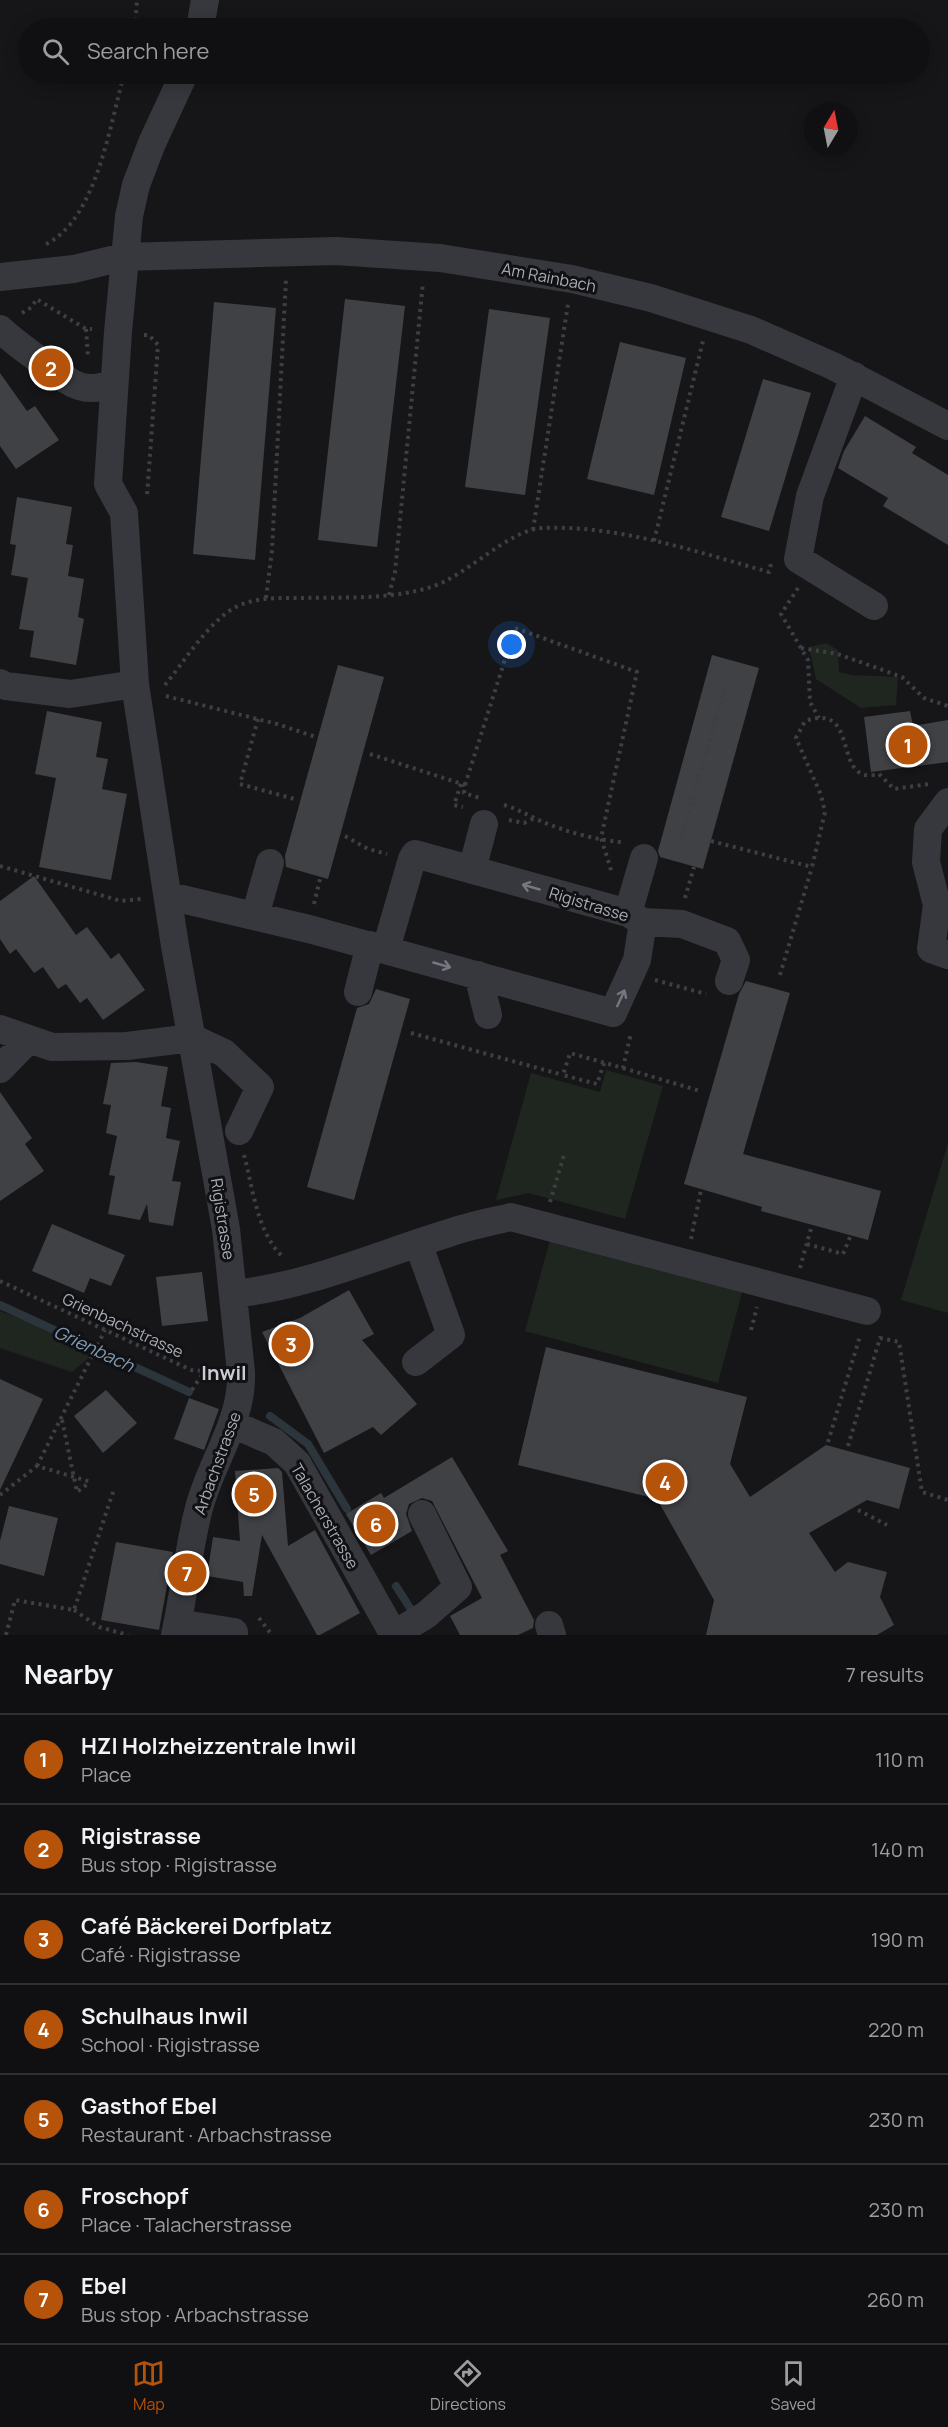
<!DOCTYPE html>
<html lang="en">
<head>
<meta charset="utf-8">
<style>
  body { margin:0; font-family:Manrope,sans-serif; background:#1e1e20; color:#f1f3f6 }
  .compass { position:absolute; left:804px; top:102px; width:54px; height:54px; border-radius:50%; background:#101012; box-shadow:0 3px 15px #0003; rotate:10deg }
  .you { position:absolute; left:512px; top:645px; width:21px; height:21px; margin:-15px; border:4px solid #fff; border-radius:50%; background:#1a73e8; box-shadow:0 0 0 9px #1a73e833 }
  .badge { display:grid; place-items:center; width:39px; height:39px; border-radius:50%; background:#b45309; color:#fff; font-size:20px; font-weight:700 }
  .pin { position:absolute; translate:-50% -50%; border:3px solid #fff; box-shadow:0 2px 6px #0006 }
  .list { margin:0; padding:0; list-style:none }
  h2 { display:flex; justify-content:space-between; align-items:center; height:78px; margin:0; padding:0 24px; font-size:26px }
  h2 small { font-size:20px; font-weight:400; color:#9c9d9f }
  .list li { display:grid; grid-template-columns:39px 1fr auto; gap:18px; align-items:center; box-sizing:border-box; height:90px; padding:0 24px; border-top:2px solid #303032 }
  .list b { display:block; font-size:22px; white-space:nowrap }
  .list p { margin:0; font-size:20px; white-space:nowrap; color:#9c9d9f }
  .list em { font-size:20px; font-style:normal; color:#9c9d9f }
  .icon { flex:none; width:33px; height:33px; fill:none; stroke:currentColor; stroke-width:2; stroke-linecap:round; stroke-linejoin:round }
  .map { position:relative; flex:none; width:948px; height:1635px; overflow:hidden }
  .search { position:absolute; background:#101012; box-shadow:0 3px 15px #0003; left:18px; right:18px; top:18px; height:66px; display:flex; align-items:center; gap:15px; box-sizing:border-box; padding:0 21px; border-radius:33px; color:#9c9d9f; font-size:22px }
  .sheet { height:708px; background:#101012 }
  nav { display:flex; justify-content:space-around; align-items:center; box-sizing:border-box; height:84px; border-top:2px solid #303032; background:#101012; font-size:16px; color:#9c9d9f }
  nav a { display:grid; justify-items:center; gap:3px }
  nav .on { color:#b45309 }
  .map>svg:first-child { display:block }
</style>
</head>
<body>
<div class="map">
<svg width="948" height="1635" viewBox="0 0 948 1635">
  <rect width="100%" height="100%" fill="#161618"/>
  <path fill="#1e261f" d="M 826,643 L 838,650 L 839,672 L 852,675 L 898,677 L 896,705 L 861,708 L 816,679 L 809,647 Z
    M 606,1070 L 663,1086 L 625,1219 L 529,1193 L 496,1200 L 531,1073 L 600,1092 Z
    M 948,1143 L 948,1313 L 901,1300 Z
    M 552,1233 L 744,1285 L 718,1383 L 525,1331 Z
    M 0,1311 L 99,1349 L 72,1372 L 0,1348 Z"/>
  <g fill="none" stroke-linecap="round" stroke-linejoin="round">
    <path stroke="#2c353c" stroke-width="8" d="M 0,1305 L 189,1392
      M 270,1416 L 308,1444 L 347,1509
      M 396,1586 L 410,1608"/>
  </g>
  <path fill="#404145" d="M 345,299 L 405,306 L 377,547 L 318,540 Z
    M 214,302 L 276,308 L 255,560 L 193,554 Z
    M 489,309 L 550,318 L 525,495 L 465,487 Z
    M 620,342 L 686,358 L 654,495 L 587,479 Z
    M 0,373 L 27,411 L 35,406 L 59,440 L 16,469 L 0,446 Z
    M 763,379 L 811,393 L 769,531 L 721,517 Z
    M 865,416 L 916,447 L 912,453 L 948,475 L 948,545 L 883,506 L 888,498 L 838,468 L 844,451 Z
    M 17,497 L 72,507 L 66,544 L 73,545 L 68,576 L 84,579 L 78,617 L 84,619 L 76,665 L 30,657 L 34,631 L 19,629 L 28,578 L 11,575 L 16,545 L 10,544 Z
    M 712,655 L 759,668 L 703,869 L 660,857 L 658,851 Z
    M 338,665 L 384,677 L 328,879 L 286,867 L 285,856 Z
    M 47,711 L 102,722 L 96,757 L 108,759 L 102,789 L 127,794 L 111,880 L 39,867 L 56,778 L 35,774 Z
    M 910,711 L 913,726 L 948,720 L 948,762 L 871,772 L 864,717 Z
    M 34,876 L 76,935 L 87,927 L 111,959 L 119,953 L 145,990 L 103,1020 L 87,998 L 80,1003 L 66,984 L 58,989 L 43,967 L 34,973 L 16,949 L 10,954 L 0,939 L 0,901 Z
    M 746,981 L 790,993 L 743,1154 L 881,1191 L 868,1240 L 761,1211 L 762,1207 L 684,1184 L 739,994 Z
    M 376,989 L 410,999 L 354,1200 L 307,1187 L 357,1008 L 369,1004 Z
    M 136,1062 L 168,1067 L 161,1106 L 171,1108 L 166,1138 L 180,1141 L 172,1181 L 181,1182 L 173,1226 L 149,1222 L 147,1204 L 140,1220 L 108,1214 L 115,1176 L 109,1175 L 117,1136 L 106,1133 L 111,1105 L 103,1104 L 111,1063 Z
    M 0,1092 L 32,1138 L 25,1144 L 44,1171 L 0,1201 Z
    M 52,1224 L 125,1255 L 111,1286 L 90,1278 L 84,1293 L 32,1271 Z
    M 202,1272 L 208,1321 L 162,1326 L 156,1277 Z
    M 349,1290 L 374,1334 L 362,1340 L 417,1404 L 381,1435 L 373,1427 L 324,1453 L 262,1332 L 300,1318 Z
    M 546,1347 L 747,1397 L 730,1464 L 750,1497 L 826,1445 L 910,1468 L 899,1509 L 867,1500 L 809,1533 L 835,1572 L 848,1562 L 887,1572 L 880,1597 L 894,1625 L 877,1635 L 706,1635 L 714,1600 L 657,1499 L 518,1465 Z
    M 0,1379 L 43,1399 L 0,1490 Z
    M 106,1390 L 137,1423 L 103,1453 L 74,1416 Z
    M 189,1398 L 219,1409 L 204,1450 L 174,1439 Z
    M 452,1457 L 508,1551 L 500,1555 L 534,1620 L 533,1628 L 518,1635 L 460,1635 L 450,1616 L 482,1598 L 432,1501 L 422,1498 L 409,1504 L 406,1514 L 412,1531 L 371,1555 L 346,1514 L 381,1493 L 384,1498 Z
    M 278,1468 L 282,1472 L 288,1546 L 315,1530 L 360,1613 L 320,1635 L 317,1635 L 262,1535 L 252,1596 L 244,1596 L 243,1582 L 207,1576 L 213,1537 L 240,1541 L 235,1471 Z
    M 9,1506 L 58,1518 L 44,1576 L 0,1564 L 0,1541 Z
    M 116,1542 L 173,1552 L 159,1630 L 101,1620 Z"/>
  <g fill="none" stroke-linecap="round" stroke-linejoin="round">
    <path stroke="#3d3f44" stroke-width="4" stroke-dasharray="3 4.5" stroke-linecap="butt" d="M 135,28 L 137,0
      M 46,244 C 96,220 110,125 124,74
      M 38,300 L 86,329 L 92,329
      M 22,313 L 32,307 L 36,300
      M 86,329 L 88,357
      M 144,335 L 149,335 L 158,345 L 147,496
      M 533,530 L 568,304
      M 654,541 L 703,341
      M 798,588 L 781,614 L 808,660 L 810,702 L 819,718
      M 389,595 L 395,572 L 423,282
      M 266,598 L 272,550 L 286,279
      M 801,648 L 838,654 L 902,677 L 924,698 L 948,706
      M 165,685 C 184,662 210,619 238,606 C 257,597 279,598 300,598 C 343,597 390,600 431,587 C 467,576 509,529 543,528 C 619,525 697,552 769,572 L 771,564
      M 166,696 L 277,724 L 316,737
      M 258,719 L 240,784 L 298,800
      M 370,754 L 465,785 L 464,793 L 480,798
      M 461,784 L 454,805 L 463,807
      M 465,785 L 515,628 L 637,672 L 601,838 L 612,873
      M 504,805 C 518,809 529,816 543,822 C 563,831 603,842 625,842
      M 509,820 L 524,823 L 535,818
      M 345,836 L 368,849 L 387,854
      M 711,841 L 812,867 L 825,812 L 821,795 L 796,738 L 805,721 C 856,703 836,768 865,775 C 869,776 875,775 879,774 L 894,789 L 929,784
      M 680,842 L 726,685
      M 0,866 L 121,901 L 141,899
      M 685,898 L 694,867
      M 314,904 L 320,879
      M 780,975 L 812,867
      M 655,980 L 706,994
      M 411,1033 L 563,1075
      M 604,1063 L 597,1084 L 563,1075 L 570,1053 L 623,1068 L 631,1033
      M 623,1068 L 700,1091
      M 244,1155 C 253,1188 257,1234 284,1258
      M 550,1202 L 564,1155
      M 691,1239 L 702,1185
      M 807,1244 L 843,1254 L 851,1235
      M 800,1268 L 812,1225
      M 0,1281 L 191,1370 L 216,1372
      M 751,1330 L 757,1307
      M 192,1390 L 203,1373
      M 62,1420 L 77,1492 L 90,1482
      M 828,1442 L 860,1336
      M 848,1446 L 880,1338 L 899,1342 L 922,1492 L 948,1500
      M 37,1466 L 105,1330
      M 0,1495 L 37,1466 L 91,1482
      M 858,1510 L 887,1525
      M 74,1610 L 99,1627 L 128,1635
      M 259,1618 L 272,1635
      M 6,1635 L 15,1600 L 74,1610 L 114,1489"/>
    <path stroke="#37383d" stroke-width="28" d="M 200,28 L 205,0
      M 0,277 L 74,269 L 123,257 L 336,251 L 440,258 L 572,279 L 651,298 L 751,330 L 833,366 L 948,426
      M 0,329 C 13,341 27,351 42,362 C 67,380 81,397 114,383
      M 854,376 L 810,496 L 798,559 L 874,606
      M 0,683 L 6,686 L 70,694 L 135,684
      M 948,802 L 928,829 L 926,862 L 937,905 L 931,949 L 948,955
      M 472,870 L 484,824
      M 169,896 L 309,929 L 613,1013 L 637,960 L 643,922 L 628,913 L 415,854 L 412,859 L 386,949
      M 628,913 L 644,858
      M 255,916 L 270,863
      M 643,922 L 682,924 L 727,941 L 736,960 L 729,981
      M 478,975 L 488,1015
      M 358,992 L 370,945
      M 0,1029 L 52,1047 L 127,1046 L 192,1038 L 224,1053 L 260,1087 L 239,1131
      M 0,1069 L 28,1040
      M 233,1294 C 309,1286 377,1255 449,1233 C 469,1226 490,1222 511,1217 L 867,1311
      M 416,1362 L 451,1335 L 418,1243
      M 232,1424 L 274,1442 L 297,1463 L 394,1635
      M 178,1623 L 234,1632
      M 549,1625 L 552,1635
      M 175,1635 C 184,1594 188,1552 198,1512 C 209,1464 243,1423 241,1372 L 226,1229 L 175,946 L 135,684 L 124,513 L 108,484 L 118,332 L 129,216 L 136,185 L 152,143 L 184,74
      M 393,1635 L 426,1615 L 458,1587 L 422,1514"/>
  </g>
  <defs><path id="oneway-shaft" d="M-6 0H5M1.5-3L5.5 0L1.5 3" fill="none" stroke-width="1.6" stroke-linecap="round" stroke-linejoin="round" transform="scale(1.5)"/></defs>
  <g stroke="#757881">
    <use href="#oneway-shaft" transform="translate(531 887) rotate(-164)"/>
    <use href="#oneway-shaft" transform="translate(442 965) rotate(16)"/>
    <use href="#oneway-shaft" transform="translate(621 998) rotate(-65)"/>
  </g>
  <g text-anchor="middle" dominant-baseline="central" stroke-width="6" stroke-linejoin="round" paint-order="stroke">
    <g font-size="16" fill="#a8adb8" stroke="#111113">
      <text transform="translate(549 277) rotate(11)">Am Rainbach</text>
      <text transform="translate(589 904) rotate(17)">Rigistrasse</text>
      <text transform="translate(223 1219) rotate(81)">Rigistrasse</text>
      <text transform="translate(123 1325) rotate(25)">Grienbachstrasse</text>
      <text transform="translate(217 1463) rotate(-70)">Arbachstrasse</text>
      <text transform="translate(325 1516) rotate(60)">Talacherstrasse</text>
    </g>
    <g font-size="18" font-style="italic" fill="#7f9bb3" stroke="#111113">
      <text transform="translate(94 1348) rotate(25)">Grienbach</text>
    </g>
    <g font-size="20" font-weight="bold" fill="#c9ccd4" stroke="#111113">
      <text x="224" y="1372">Inwil</text>
    </g>
  </g>
</svg>
<svg class="compass" viewBox="-18 -18 36 36"><path d="M0-13l5 13h-10z" fill="#e53935"/><path d="M0 13l5-13h-10z" fill="#9c9d9f"/></svg>
<div class="you"></div>
<div class="pin badge" style="left:908px;top:745px">1</div>
<div class="pin badge" style="left:51px;top:368px">2</div>
<div class="pin badge" style="left:291px;top:1344px">3</div>
<div class="pin badge" style="left:665px;top:1482px">4</div>
<div class="pin badge" style="left:254px;top:1494px">5</div>
<div class="pin badge" style="left:376px;top:1524px">6</div>
<div class="pin badge" style="left:187px;top:1573px">7</div>
<div class="search"><svg class="icon" aria-label="search" viewBox="0 0 24 24"><circle cx="10" cy="10" r="6"/><path d="M15 15l6 6"/></svg>Search here</div>
</div>
<section class="sheet">
<h2>Nearby<small>7 results</small></h2>
<ul class="list">
<li><span class="badge">1</span><div><b>HZI Holzheizzentrale Inwil</b><p>Place</p></div><em>110 m</em></li>
<li><span class="badge">2</span><div><b>Rigistrasse</b><p>Bus stop · Rigistrasse</p></div><em>140 m</em></li>
<li><span class="badge">3</span><div><b>Café Bäckerei Dorfplatz</b><p>Café · Rigistrasse</p></div><em>190 m</em></li>
<li><span class="badge">4</span><div><b>Schulhaus Inwil</b><p>School · Rigistrasse</p></div><em>220 m</em></li>
<li><span class="badge">5</span><div><b>Gasthof Ebel</b><p>Restaurant · Arbachstrasse</p></div><em>230 m</em></li>
<li><span class="badge">6</span><div><b>Froschopf</b><p>Place · Talacherstrasse</p></div><em>230 m</em></li>
<li><span class="badge">7</span><div><b>Ebel</b><p>Bus stop · Arbachstrasse</p></div><em>260 m</em></li>
</ul>
</section>
<nav>
<a class="on"><svg class="icon" aria-label="map" viewBox="0 0 24 24"><path d="M3 6l6-2 6 2 6-2v14l-6 2-6-2-6 2zM9 4v14M15 6v14"/></svg>Map</a>
<a><svg class="icon" aria-label="directions" viewBox="0 0 24 24"><path d="M12 3l9 9-9 9-9-9zM9 14v-3h6M13 9l2 2-2 2"/></svg>Directions</a>
<a><svg class="icon" aria-label="saved" viewBox="0 0 24 24"><path d="M7 4h10v16l-5-4-5 4z"/></svg>Saved</a>
</nav>
</body>
</html>
